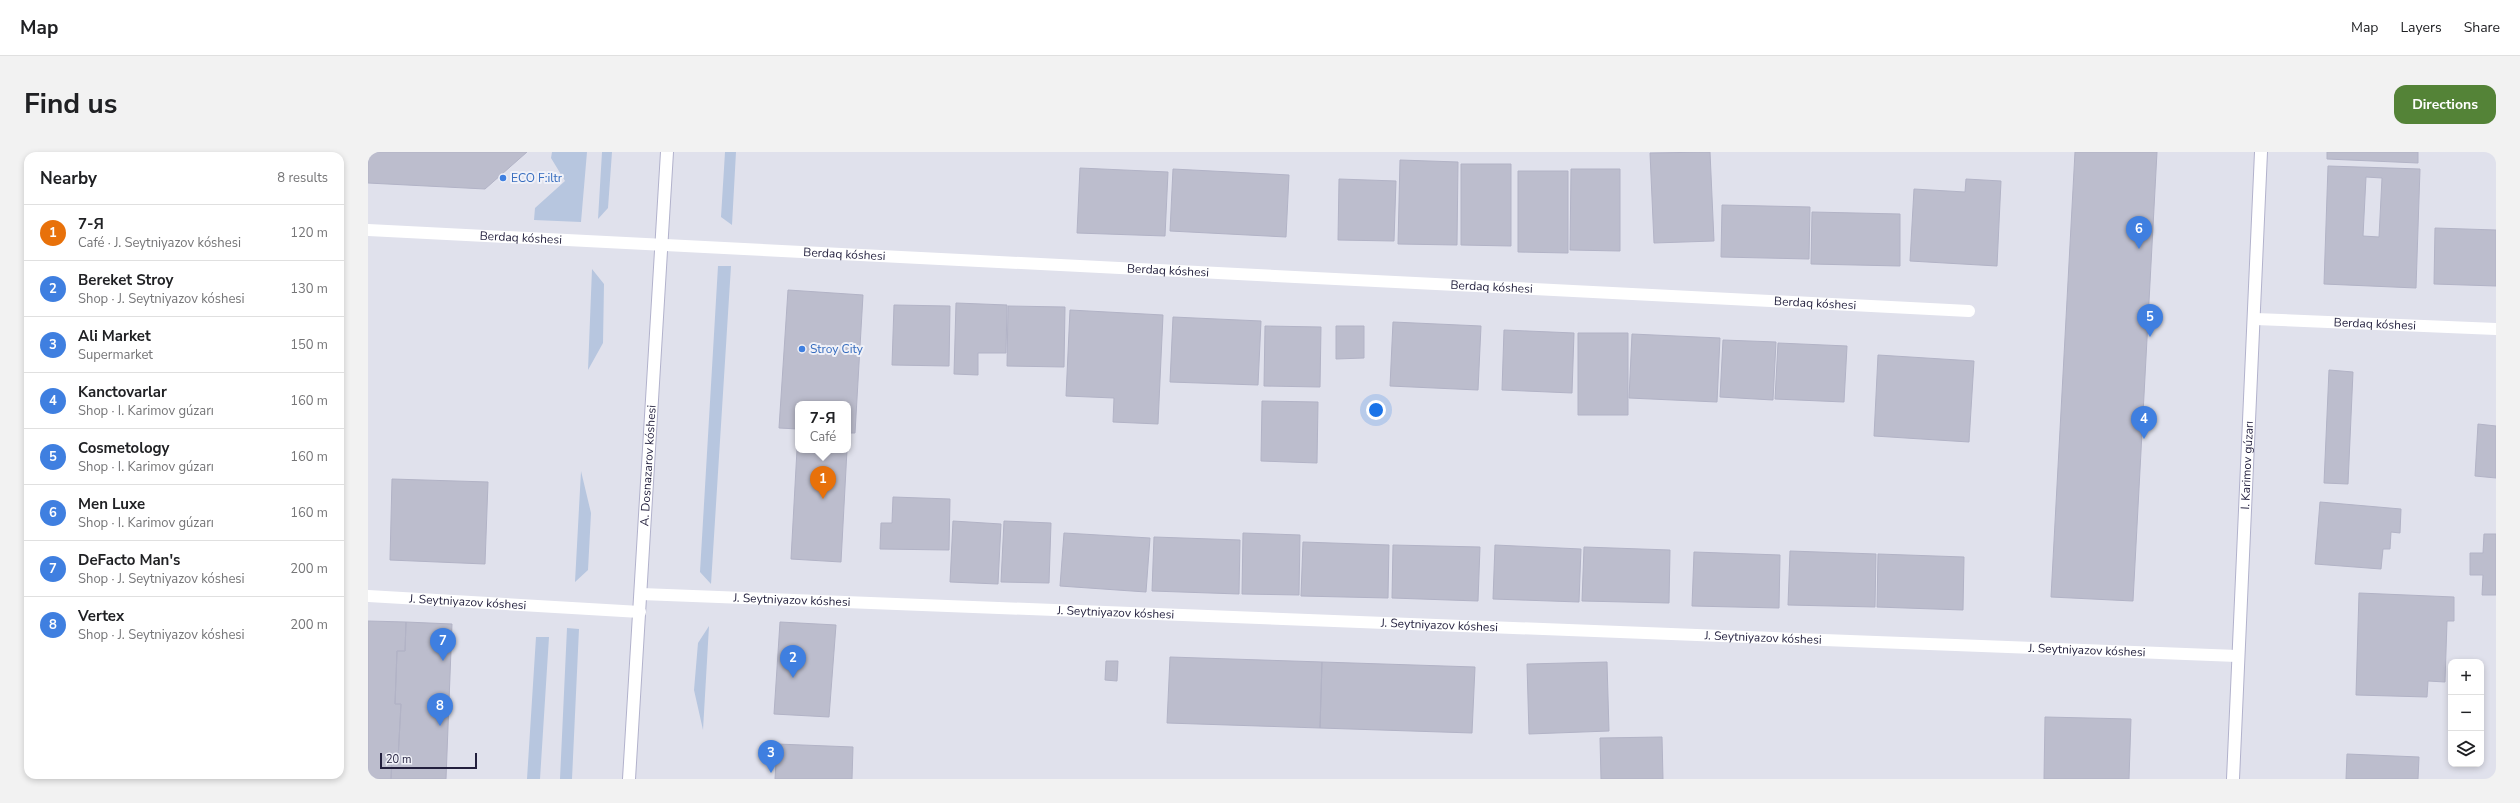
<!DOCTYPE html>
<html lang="en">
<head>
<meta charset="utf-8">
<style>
  body { margin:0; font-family:"Nunito Sans",sans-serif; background:#f2f2f2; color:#202124 }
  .controls { position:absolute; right:12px; bottom:12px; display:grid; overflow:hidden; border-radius:8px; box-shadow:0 2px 6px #0003 }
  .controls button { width:36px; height:36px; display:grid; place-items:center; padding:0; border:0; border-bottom:1px solid #e0e0e0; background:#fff; color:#202124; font:20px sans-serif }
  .scale { position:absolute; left:12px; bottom:10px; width:97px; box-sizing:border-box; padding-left:4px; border:2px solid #221f3d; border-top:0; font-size:11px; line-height:14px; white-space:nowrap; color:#221f3d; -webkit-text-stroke:3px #f0f1f8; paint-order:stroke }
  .you { position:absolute; left:1008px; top:258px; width:14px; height:14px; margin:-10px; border:3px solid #fff; border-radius:50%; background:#1a73e8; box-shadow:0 0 0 6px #1a73e833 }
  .badge { display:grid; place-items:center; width:26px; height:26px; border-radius:50%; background:#548337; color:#fff; font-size:13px; font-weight:700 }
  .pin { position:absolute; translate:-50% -33px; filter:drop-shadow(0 1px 2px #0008) }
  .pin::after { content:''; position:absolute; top:21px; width:14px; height:12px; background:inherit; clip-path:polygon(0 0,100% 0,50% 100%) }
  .popup { position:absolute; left:427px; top:249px; width:56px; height:52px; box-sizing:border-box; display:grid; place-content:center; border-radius:8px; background:#fff; filter:drop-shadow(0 1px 3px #0005); font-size:13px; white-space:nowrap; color:#757577 }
  .popup b { font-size:15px; color:#202124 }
  .popup::after { content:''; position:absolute; left:50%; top:100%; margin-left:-8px; border:8px solid transparent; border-top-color:#fff }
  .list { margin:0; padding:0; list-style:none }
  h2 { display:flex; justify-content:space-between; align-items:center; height:52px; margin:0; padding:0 16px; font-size:17px }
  h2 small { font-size:13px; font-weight:400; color:#757577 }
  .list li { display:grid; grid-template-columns:26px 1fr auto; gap:12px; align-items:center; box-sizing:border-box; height:56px; padding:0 16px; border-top:1px solid #e0e0e0 }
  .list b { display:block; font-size:15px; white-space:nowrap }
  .list p { margin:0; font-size:13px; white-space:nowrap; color:#757577 }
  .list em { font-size:13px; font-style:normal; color:#757577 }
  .icon { flex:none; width:22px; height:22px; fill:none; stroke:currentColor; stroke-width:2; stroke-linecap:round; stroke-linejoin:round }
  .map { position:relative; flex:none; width:2128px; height:627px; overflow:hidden; border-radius:12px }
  header { display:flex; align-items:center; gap:24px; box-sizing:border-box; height:56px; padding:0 20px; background:#fff; border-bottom:1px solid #e0e0e0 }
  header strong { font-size:19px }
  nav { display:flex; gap:22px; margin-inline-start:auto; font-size:14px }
  .intro { display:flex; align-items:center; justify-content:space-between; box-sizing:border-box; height:96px; padding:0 24px }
  h1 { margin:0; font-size:28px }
  .button { padding:10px 18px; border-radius:12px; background:#548337; color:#fff; font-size:14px; font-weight:700 }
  main { display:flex; gap:24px; padding:0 24px }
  aside { flex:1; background:#fff; border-radius:12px; box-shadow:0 2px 6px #0003 }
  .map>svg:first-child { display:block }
</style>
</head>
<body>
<header>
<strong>Map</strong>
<nav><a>Map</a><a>Layers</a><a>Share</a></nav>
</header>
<div class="intro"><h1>Find us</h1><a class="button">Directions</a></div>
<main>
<aside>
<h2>Nearby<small>8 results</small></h2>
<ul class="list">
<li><span class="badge" style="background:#e8710a">1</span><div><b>7-Я</b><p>Café · J. Seytniyazov kóshesi</p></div><em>120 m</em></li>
<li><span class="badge" style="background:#3f7fe0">2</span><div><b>Bereket Stroy</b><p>Shop · J. Seytniyazov kóshesi</p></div><em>130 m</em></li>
<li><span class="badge" style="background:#3f7fe0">3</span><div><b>Ali Market</b><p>Supermarket</p></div><em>150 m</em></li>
<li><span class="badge" style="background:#3f7fe0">4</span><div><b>Kanctovarlar</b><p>Shop · I. Karimov gúzarı</p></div><em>160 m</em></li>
<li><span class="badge" style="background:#3f7fe0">5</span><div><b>Cosmetology</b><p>Shop · I. Karimov gúzarı</p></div><em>160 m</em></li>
<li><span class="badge" style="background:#3f7fe0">6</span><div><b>Men Luxe</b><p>Shop · I. Karimov gúzarı</p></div><em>160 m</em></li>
<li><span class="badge" style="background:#3f7fe0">7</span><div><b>DeFacto Man's</b><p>Shop · J. Seytniyazov kóshesi</p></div><em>200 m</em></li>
<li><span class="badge" style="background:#3f7fe0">8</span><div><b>Vertex</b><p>Shop · J. Seytniyazov kóshesi</p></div><em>200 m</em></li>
</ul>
</aside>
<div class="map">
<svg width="2128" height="627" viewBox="0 0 2128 627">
  <rect width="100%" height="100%" fill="#e0e1ec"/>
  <path fill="#b7c6df" d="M 184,0 L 219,0 L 213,70 L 166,68 L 167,56 L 197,29 L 183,6 Z
    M 234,0 L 244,0 L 240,56 L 230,67 Z
    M 357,0 L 368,0 L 364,73 L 353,65 Z
    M 350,114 L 363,114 L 343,432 L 332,420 Z
    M 224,117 L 236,132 L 235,191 L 220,218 Z
    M 213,319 L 223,361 L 220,418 L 207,430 Z
    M 341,474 L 335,578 L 326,538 L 330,491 Z
    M 199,476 L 211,477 L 204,627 L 192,627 Z
    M 168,485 L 181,485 L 172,627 L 159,627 Z"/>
  <path fill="#bcbdcd" stroke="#b2b3c6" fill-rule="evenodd" d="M 0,0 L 159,0 L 117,37 L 0,31 Z
    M 1342,0 L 1346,89 L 1286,91 L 1282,1 Z
    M 1707,0 L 1789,0 L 1765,449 L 1683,445 Z
    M 1959,0 L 2050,0 L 2050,11 L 1959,7 Z
    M 1032,8 L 1090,10 L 1089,93 L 1030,92 Z
    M 1093,12 L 1143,12 L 1143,94 L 1093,93 Z
    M 1960,14 L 2052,17 L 2048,136 L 1956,132 ZM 1998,25 L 2014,26 L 2011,85 L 1995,84 Z
    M 712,16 L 800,20 L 797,84 L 709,81 Z
    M 805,17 L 921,23 L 918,85 L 802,79 Z
    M 1203,17 L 1252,17 L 1252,99 L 1202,98 Z
    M 1150,19 L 1200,19 L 1200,101 L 1150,100 Z
    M 971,27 L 1028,29 L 1026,89 L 970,88 Z
    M 1598,27 L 1633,29 L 1629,114 L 1542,109 L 1546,37 L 1597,40 Z
    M 1354,53 L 1442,55 L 1441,107 L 1353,105 Z
    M 1444,60 L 1532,62 L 1532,114 L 1443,112 Z
    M 2067,76 L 2128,78 L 2128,134 L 2066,132 Z
    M 420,138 L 495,143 L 487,281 L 480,281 L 480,252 L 430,252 L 430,277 L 411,276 Z
    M 588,151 L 639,153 L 638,201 L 610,201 L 610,223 L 586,222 Z
    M 526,153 L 582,154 L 581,214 L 524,213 Z
    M 640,154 L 697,155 L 696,215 L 639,214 Z
    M 702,158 L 795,163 L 790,272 L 745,270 L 746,246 L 698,244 Z
    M 805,165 L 893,169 L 890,233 L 802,230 Z
    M 1025,170 L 1113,174 L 1110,238 L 1022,234 Z
    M 897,174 L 953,175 L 952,235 L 896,234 Z
    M 968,174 L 996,174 L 996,206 L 968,207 Z
    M 1136,178 L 1206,181 L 1204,241 L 1134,238 Z
    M 1210,181 L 1260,181 L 1260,263 L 1210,263 Z
    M 1264,182 L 1352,186 L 1349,250 L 1261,246 Z
    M 1355,188 L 1408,190 L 1405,248 L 1352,245 Z
    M 1410,191 L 1479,194 L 1476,250 L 1407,247 Z
    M 1510,203 L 1606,209 L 1601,290 L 1506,284 Z
    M 1961,218 L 1985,220 L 1980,332 L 1956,331 Z
    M 894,249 L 950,250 L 949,311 L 893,309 Z
    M 2110,272 L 2128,274 L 2128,326 L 2107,324 Z
    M 430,279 L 430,298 L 479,298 L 473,410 L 423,407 Z
    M 24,327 L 120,330 L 117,412 L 22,408 Z
    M 525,345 L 582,347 L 581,398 L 512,397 L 513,371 L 524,371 Z
    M 1952,350 L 2033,357 L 2032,381 L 2023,380 L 2022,397 L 2015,397 L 2013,417 L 1947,412 Z
    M 585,369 L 633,372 L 630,432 L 582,430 Z
    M 636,369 L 683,371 L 681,431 L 633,430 Z
    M 696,381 L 782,386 L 778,440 L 692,434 Z
    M 875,381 L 932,383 L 931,443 L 874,442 Z
    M 2116,382 L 2128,382 L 2128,443 L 2114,443 L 2115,423 L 2102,423 L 2102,401 L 2115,401 Z
    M 786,385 L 872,388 L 871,442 L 784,439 Z
    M 935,390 L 1021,393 L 1020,446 L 933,444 Z
    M 1025,393 L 1112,395 L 1110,449 L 1024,446 Z
    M 1127,393 L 1213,397 L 1211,450 L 1125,447 Z
    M 1216,395 L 1302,398 L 1301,451 L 1214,449 Z
    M 1422,399 L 1508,402 L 1507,455 L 1420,453 Z
    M 1326,400 L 1412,403 L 1411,456 L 1324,454 Z
    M 1510,402 L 1596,405 L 1595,458 L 1509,455 Z
    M 1991,441 L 2086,445 L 2086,469 L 2079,469 L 2077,530 L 2060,529 L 2059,545 L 1988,543 Z
    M 0,469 L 38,470 L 37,499 L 29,499 L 27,552 L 33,552 L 30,607 L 24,607 L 23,627 L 0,627 Z
    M 38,470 L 84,472 L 78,627 L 23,627 L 24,607 L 30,607 L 33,552 L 27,552 L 29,499 L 37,499 Z
    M 412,470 L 468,473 L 461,565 L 406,562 Z
    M 802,505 L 954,510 L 952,576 L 799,571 Z
    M 738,509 L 750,509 L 749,529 L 737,528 Z
    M 954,510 L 1107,515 L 1104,581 L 952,576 Z
    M 1239,510 L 1241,579 L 1161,582 L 1159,512 Z
    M 1677,565 L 1763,567 L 1761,627 L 1676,627 Z
    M 1294,585 L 1295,627 L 1233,627 L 1232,586 Z
    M 409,592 L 485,595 L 484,627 L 407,627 Z
    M 1979,602 L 2051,605 L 2050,627 L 1978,627 Z"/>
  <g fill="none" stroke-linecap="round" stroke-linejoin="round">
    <g stroke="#b2b2cc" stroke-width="14">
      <g id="secondary">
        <path id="s5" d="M 261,627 L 299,0"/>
        <path id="s6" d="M 1865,627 L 1893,0"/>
      </g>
    </g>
    <g stroke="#fff" stroke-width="12">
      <path id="s1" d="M 0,78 L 1601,159"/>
      <path id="s2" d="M 1887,167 L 2128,177"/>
      <path id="s3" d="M 273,442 L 1869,504"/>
      <path id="s4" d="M 0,444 L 272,460"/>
    </g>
    <use href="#secondary" stroke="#fff" stroke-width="12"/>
  </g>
  <g fill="#3f7fe0" stroke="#f0f1f8" stroke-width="1.5">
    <circle cx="135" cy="26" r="4"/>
    <circle cx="434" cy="197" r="4"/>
  </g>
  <g text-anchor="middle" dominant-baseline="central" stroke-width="4" stroke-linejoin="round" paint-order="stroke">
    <g font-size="12" fill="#366cbe" stroke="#f0f1f8" text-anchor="start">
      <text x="143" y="26">ECO F:iltr</text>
      <text x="442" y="197">Stroy City</text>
    </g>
    <g font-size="12" fill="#221f3d" stroke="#f0f1f8">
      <text stroke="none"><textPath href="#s1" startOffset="153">Berdaq kóshesi</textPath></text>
      <text stroke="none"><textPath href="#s1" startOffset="477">Berdaq kóshesi</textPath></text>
      <text stroke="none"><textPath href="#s1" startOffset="801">Berdaq kóshesi</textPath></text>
      <text stroke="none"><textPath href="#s1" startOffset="1125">Berdaq kóshesi</textPath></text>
      <text stroke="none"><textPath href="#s1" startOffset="1449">Berdaq kóshesi</textPath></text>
      <text stroke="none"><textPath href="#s2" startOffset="120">Berdaq kóshesi</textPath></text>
      <text stroke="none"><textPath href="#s5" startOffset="314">A. Dosnazarov kóshesi</textPath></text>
      <text stroke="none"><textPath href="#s6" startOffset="314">I. Karimov gúzarı</textPath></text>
      <text stroke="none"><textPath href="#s3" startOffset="151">J. Seytniyazov kóshesi</textPath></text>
      <text stroke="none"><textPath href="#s4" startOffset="100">J. Seytniyazov kóshesi</textPath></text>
      <text stroke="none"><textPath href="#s3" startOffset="475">J. Seytniyazov kóshesi</textPath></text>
      <text stroke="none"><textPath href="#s3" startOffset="799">J. Seytniyazov kóshesi</textPath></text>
      <text stroke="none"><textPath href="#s3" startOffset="1123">J. Seytniyazov kóshesi</textPath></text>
      <text stroke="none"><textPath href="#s3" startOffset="1447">J. Seytniyazov kóshesi</textPath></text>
    </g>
  </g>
</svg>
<div class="controls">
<button>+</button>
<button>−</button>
<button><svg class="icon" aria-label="layers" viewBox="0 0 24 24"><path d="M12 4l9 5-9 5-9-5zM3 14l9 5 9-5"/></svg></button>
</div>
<div class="scale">20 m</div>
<div class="you"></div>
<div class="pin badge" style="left:455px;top:347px;background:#e8710a">1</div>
<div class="popup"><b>7-Я</b>Café</div>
<div class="pin badge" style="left:425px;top:526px;background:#3f7fe0">2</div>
<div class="pin badge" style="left:403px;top:621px;background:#3f7fe0">3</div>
<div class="pin badge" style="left:1776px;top:287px;background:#3f7fe0">4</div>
<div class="pin badge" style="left:1782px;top:185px;background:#3f7fe0">5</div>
<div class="pin badge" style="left:1771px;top:97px;background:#3f7fe0">6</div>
<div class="pin badge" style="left:75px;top:509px;background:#3f7fe0">7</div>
<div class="pin badge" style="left:72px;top:574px;background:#3f7fe0">8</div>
</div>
</main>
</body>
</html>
